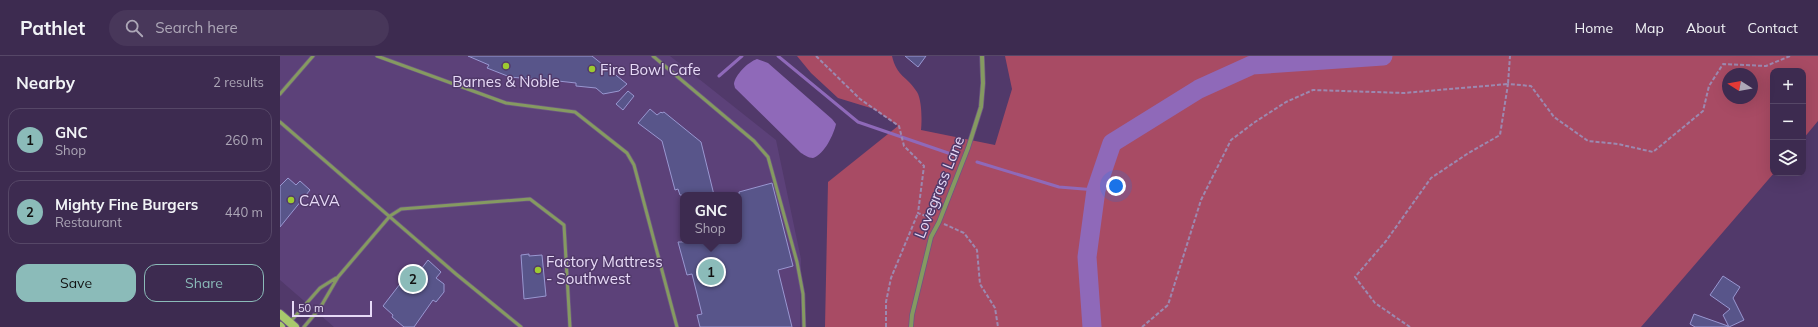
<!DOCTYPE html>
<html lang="en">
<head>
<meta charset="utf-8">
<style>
  body { margin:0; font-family:Mulish,sans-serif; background:#48375a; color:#f1f3f6 }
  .controls { position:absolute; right:12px; top:12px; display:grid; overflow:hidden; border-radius:8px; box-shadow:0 4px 16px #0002 }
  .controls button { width:36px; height:36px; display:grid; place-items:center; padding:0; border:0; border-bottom:1px solid #564767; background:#3d2b50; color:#f1f3f6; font:20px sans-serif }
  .compass { position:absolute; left:1442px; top:12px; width:36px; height:36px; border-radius:50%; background:#3d2b50; box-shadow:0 4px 16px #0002; rotate:281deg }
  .scale { position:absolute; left:12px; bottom:10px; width:80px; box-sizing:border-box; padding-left:4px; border:2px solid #e7daf7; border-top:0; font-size:11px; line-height:14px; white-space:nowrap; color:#e7daf7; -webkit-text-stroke:3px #51396a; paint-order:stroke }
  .you { position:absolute; left:836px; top:130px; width:14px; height:14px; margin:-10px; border:3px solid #fff; border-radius:50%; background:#1a73e8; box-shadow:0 0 0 6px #1a73e833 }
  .badge { display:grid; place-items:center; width:26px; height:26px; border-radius:50%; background:#8bbbb9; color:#111; font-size:13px; font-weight:700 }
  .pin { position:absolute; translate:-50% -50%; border:2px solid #fff; box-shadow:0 1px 4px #0006 }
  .popup { position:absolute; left:400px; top:136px; width:62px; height:52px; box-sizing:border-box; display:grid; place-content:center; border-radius:8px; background:#3d2b50; filter:drop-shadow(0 1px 3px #0005); font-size:13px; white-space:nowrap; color:#ada7b7 }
  .popup b { font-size:15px; color:#f1f3f6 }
  .popup::after { content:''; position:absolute; left:50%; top:100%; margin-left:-8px; border:8px solid transparent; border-top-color:#3d2b50 }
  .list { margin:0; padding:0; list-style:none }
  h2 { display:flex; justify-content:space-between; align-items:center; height:52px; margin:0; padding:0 16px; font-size:17px }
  h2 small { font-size:13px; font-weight:400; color:#ada7b7 }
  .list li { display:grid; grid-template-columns:26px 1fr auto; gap:12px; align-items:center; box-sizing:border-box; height:64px; margin:0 8px 8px; padding:0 8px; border:1px solid #564767; border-radius:12px }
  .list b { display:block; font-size:15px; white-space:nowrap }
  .list p { margin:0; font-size:13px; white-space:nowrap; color:#ada7b7 }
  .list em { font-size:13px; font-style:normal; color:#ada7b7 }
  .actions { display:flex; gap:8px; padding:12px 16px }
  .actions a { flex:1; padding:9px 0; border:1px solid #8bbbb9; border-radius:12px; text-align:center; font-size:14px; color:#8bbbb9 }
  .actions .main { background:#8bbbb9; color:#111 }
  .icon { flex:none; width:22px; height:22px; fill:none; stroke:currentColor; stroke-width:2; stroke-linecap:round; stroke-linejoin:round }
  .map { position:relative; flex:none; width:1538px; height:271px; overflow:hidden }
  header { display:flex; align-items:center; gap:24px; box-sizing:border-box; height:56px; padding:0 20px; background:#3d2b50; border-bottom:1px solid #564767 }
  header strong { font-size:19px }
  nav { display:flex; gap:22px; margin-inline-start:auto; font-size:14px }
  .search { width:280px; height:36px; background:#48375a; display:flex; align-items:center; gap:10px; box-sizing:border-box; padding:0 14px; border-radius:22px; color:#ada7b7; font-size:15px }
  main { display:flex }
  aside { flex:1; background:#3d2b50 }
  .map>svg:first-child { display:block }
</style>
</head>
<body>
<header>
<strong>Pathlet</strong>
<div class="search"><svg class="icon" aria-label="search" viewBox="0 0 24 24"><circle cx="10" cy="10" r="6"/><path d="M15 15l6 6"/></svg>Search here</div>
<nav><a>Home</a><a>Map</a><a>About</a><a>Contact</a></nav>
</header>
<main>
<aside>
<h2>Nearby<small>2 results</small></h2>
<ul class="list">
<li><span class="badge">1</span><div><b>GNC</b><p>Shop</p></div><em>260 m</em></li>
<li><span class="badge">2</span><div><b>Mighty Fine Burgers</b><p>Restaurant</p></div><em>440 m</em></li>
</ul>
<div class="actions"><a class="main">Save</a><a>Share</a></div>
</aside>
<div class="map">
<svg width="1538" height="271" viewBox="0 0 1538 271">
  <rect width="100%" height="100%" fill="#51396a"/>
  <path fill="#5c4179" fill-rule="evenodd" d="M 0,0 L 390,0 L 496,84 L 521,203 L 520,271 L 54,271 L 0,224 ZM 403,139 L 459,139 L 459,185 L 403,185 Z"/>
  <path fill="#a84b64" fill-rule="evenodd" d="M 517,0 L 612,0 C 617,21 627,20 637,36 C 642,44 642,65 641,74 L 715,89 L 732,33 L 725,0 L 1538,0 L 1538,65 L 1523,83 L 1523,15 L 1493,15 L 1494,117 L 1361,271 L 545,271 L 548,126 L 618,70 L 594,53 L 558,42 L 531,17 ZM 1448,18 L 1472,18 L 1472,42 L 1448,42 Z"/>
  <path fill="#8f69b9" d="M 477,3 L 488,7 L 552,63 L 556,68 C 554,78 544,99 533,102 C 528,102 525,99 521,97 L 455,32 L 454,28 C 455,19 468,6 477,3 Z"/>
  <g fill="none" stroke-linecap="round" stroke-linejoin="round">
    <path stroke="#8f69b9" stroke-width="3" d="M 498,0 L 578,66 L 671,98
      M 439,20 L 462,0
      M 697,106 L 779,131 L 816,134"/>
    <path stroke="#8f69b9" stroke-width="19" d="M 812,271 L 807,201 L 816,134 L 832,87 L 919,33 L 972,9 L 1103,0"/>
  </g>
  <path fill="#58558a" stroke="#9997d1" d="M 188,0 L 312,0 L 347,28 L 339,35 L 323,38 L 316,32 L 296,30 L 296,27 L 278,25 L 277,28 L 262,26 L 262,24 L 230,21 L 207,12 L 209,9 Z
    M 625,0 L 646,0 L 638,11 Z
    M 348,35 L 354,40 L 343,54 L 336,48 Z
    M 370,53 L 377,59 L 381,56 L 382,57 L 384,56 L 421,86 L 434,139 L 400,139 L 398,133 L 395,134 L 382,85 L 358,67 Z
    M 8,122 L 16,129 L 20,125 L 30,134 L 0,171 L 0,130 Z
    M 492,127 L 513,210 L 498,214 L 512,271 L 420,271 L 417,259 L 422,258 L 412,218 L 407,219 L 398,186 L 459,185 L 459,136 Z
    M 249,198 L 249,200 L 262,199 L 266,240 L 244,243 L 241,199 Z
    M 148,204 L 161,216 L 156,222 L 164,228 L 164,236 L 156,246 L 153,244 L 134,271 L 124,271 L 112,261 L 113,259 L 103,250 L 130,215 L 132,216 L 138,209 L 142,212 Z
    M 1443,220 L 1460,231 L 1453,242 L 1464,264 L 1449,271 L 1443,259 L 1450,253 L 1430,239 Z
    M 1414,258 L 1448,270 L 1448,271 L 1415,271 L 1410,268 Z"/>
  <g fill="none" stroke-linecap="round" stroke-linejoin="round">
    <g stroke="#6c5683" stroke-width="4.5">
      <path id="lane" d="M 97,0 L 226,47 L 295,56 L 347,97 L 354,109 L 397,271
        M 373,0 L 474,85 L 488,101 L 517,206 L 523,238 L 524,271
        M 0,38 L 33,0
        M 0,66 L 176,218 L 241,271
        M 10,266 L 40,232 L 56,222
        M 24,271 L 40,252 L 58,221 L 110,160 L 121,153 L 250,143 L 284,169 L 290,271"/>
    </g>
    <g stroke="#6c5683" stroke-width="5.5">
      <path id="street" d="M 631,271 L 632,259 L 651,181 L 659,166 L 688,92 L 701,51 L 703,27 L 702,0"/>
    </g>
    <g stroke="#6c5683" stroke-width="10">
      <path id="secondary" d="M 0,258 L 15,271
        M 0,270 L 1,271"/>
    </g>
    <path stroke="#9c89b0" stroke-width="2" stroke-dasharray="4 2" stroke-linecap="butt" d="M 536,0 L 580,43 L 619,70 L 624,90 L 644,110 L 638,157 L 653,163
      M 664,168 L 684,177 L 697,194 L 700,228 L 715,252 L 718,271
      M 606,271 L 606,246 L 611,222 L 638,157
      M 862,271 L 888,249 L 921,144 L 951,84 L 975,66 L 1006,46 L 1033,34 L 1124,37 L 1228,28 L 1230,0
      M 1130,271 L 1095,247 L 1075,221 L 1106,185 L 1151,122 L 1187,98 L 1220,79 L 1228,28 L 1251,30 L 1274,61 L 1308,85 L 1338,88 L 1373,96 L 1423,55 L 1429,30 L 1443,8 L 1486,10 L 1510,0"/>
    <use href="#lane" stroke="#859a61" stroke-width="3"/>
    <use href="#street" stroke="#859a61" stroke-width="4"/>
    <use href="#secondary" stroke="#a8c96c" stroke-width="8"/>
  </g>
  <g fill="#9dca30" stroke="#51396a" stroke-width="1.5">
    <circle cx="226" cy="10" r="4"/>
    <circle cx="312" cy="13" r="4"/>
    <circle cx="11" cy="144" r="4"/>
    <circle cx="258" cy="214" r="4"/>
  </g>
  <g text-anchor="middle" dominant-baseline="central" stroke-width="3" stroke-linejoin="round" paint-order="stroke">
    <g font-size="15" fill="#e7daf7" stroke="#51396a" text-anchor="start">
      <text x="320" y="13">Fire Bowl Cafe</text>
      <text x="226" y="25" text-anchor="middle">Barnes &amp; Noble</text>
      <text x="19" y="144">CAVA</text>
      <text x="266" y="205">Factory Mattress<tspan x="266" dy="17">- Southwest</tspan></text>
    </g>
    <g font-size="15" fill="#e7daf7" stroke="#51396a">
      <text transform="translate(659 131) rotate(-68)">Lovegrass Lane</text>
    </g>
  </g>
</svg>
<div class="controls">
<button>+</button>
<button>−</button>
<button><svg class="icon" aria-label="layers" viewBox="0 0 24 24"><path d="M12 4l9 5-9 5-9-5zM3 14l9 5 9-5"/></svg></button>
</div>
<svg class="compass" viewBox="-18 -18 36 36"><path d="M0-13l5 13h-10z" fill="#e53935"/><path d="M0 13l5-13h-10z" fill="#ada7b7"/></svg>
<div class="scale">50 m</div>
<div class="you"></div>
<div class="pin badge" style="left:431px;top:216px">1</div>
<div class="popup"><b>GNC</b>Shop</div>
<div class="pin badge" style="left:133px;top:223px">2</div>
</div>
</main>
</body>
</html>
